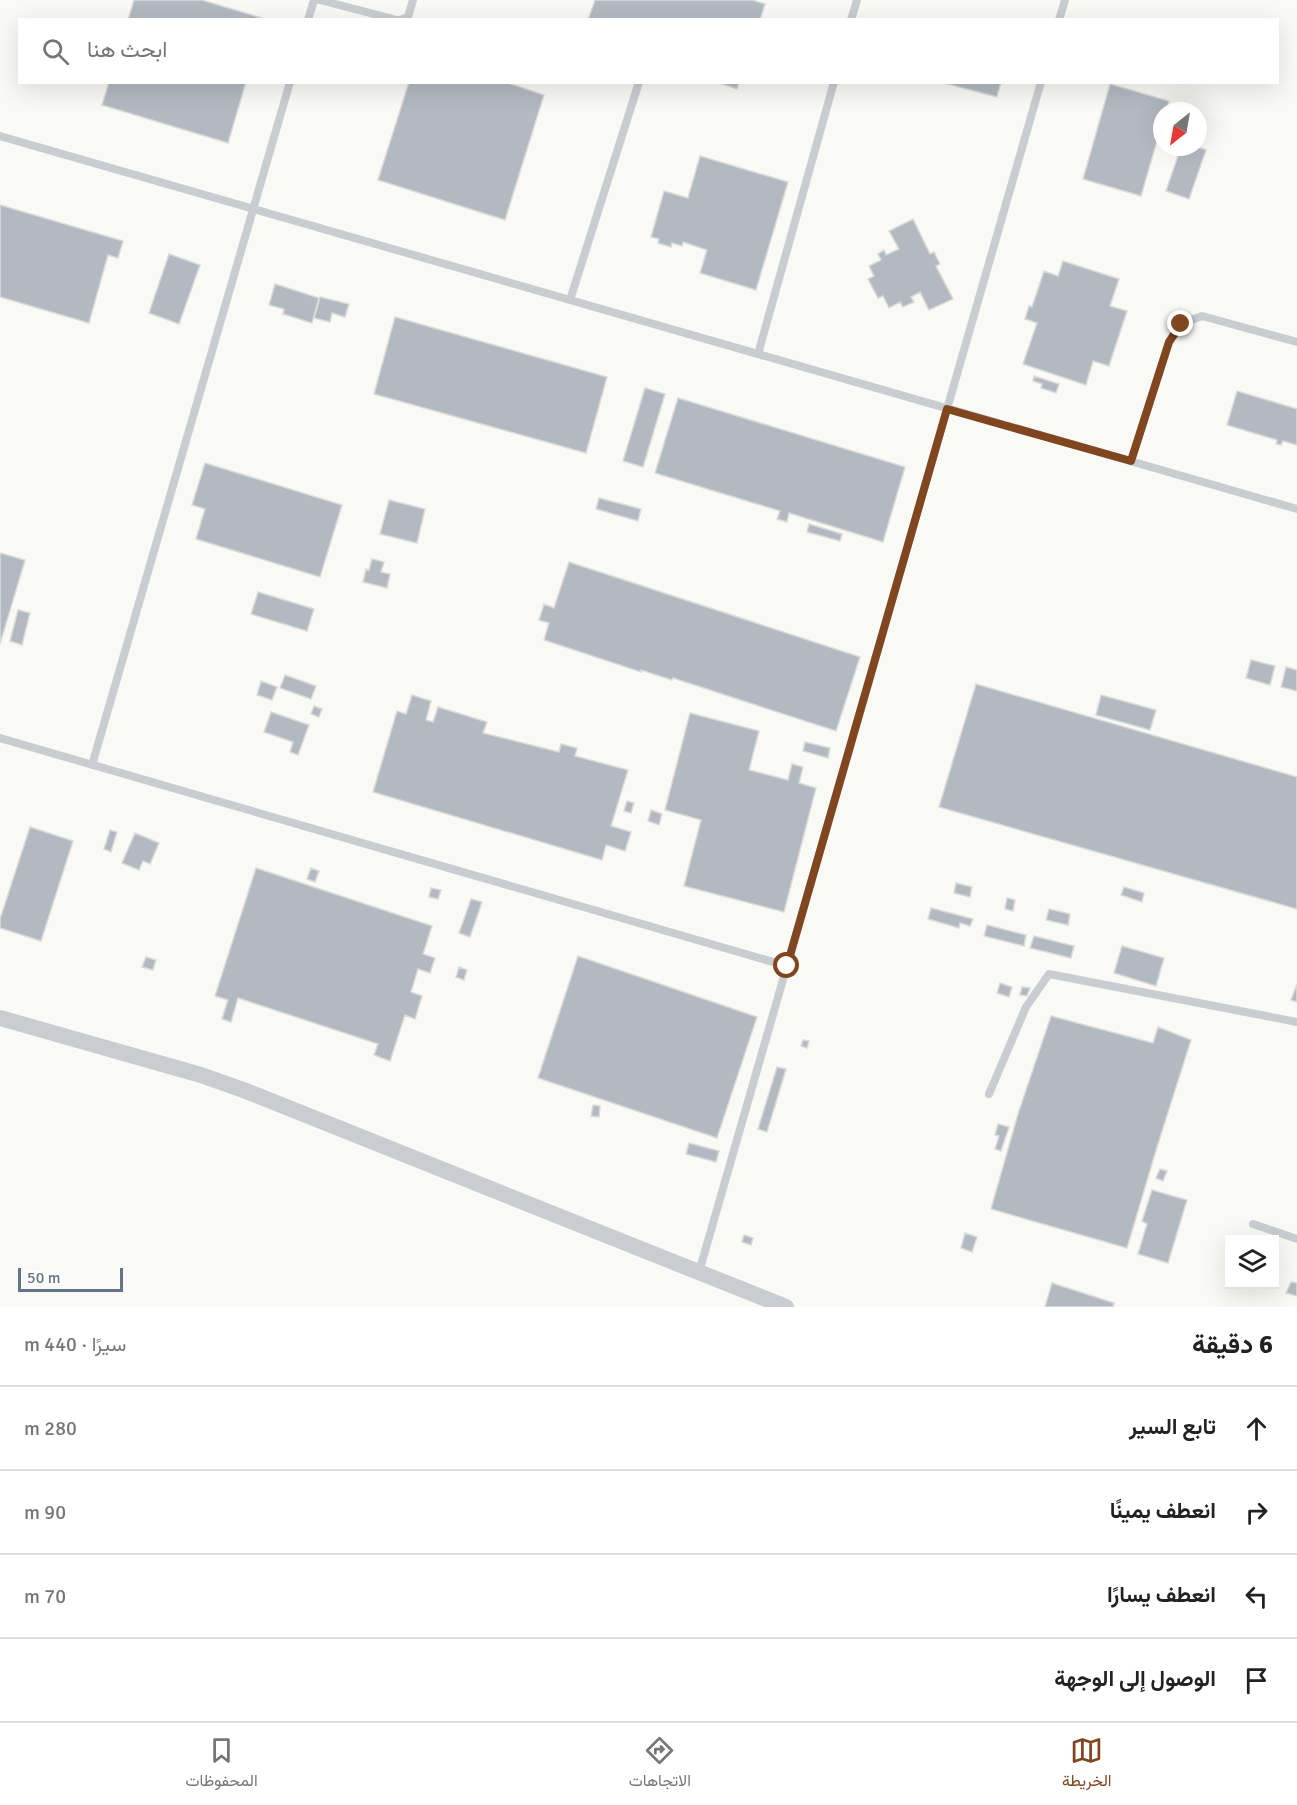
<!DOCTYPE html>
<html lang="ar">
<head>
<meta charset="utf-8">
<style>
  body { margin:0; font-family:Signika,Vazirmatn,sans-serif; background:#f2f2f2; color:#222; direction:rtl }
  .controls { position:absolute; right:18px; bottom:18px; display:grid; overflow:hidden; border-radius:0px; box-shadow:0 6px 24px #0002 }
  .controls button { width:54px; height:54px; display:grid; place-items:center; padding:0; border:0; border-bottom:2px solid #e0e0e0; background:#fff; color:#222; font:30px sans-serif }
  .compass { position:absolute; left:1153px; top:102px; width:54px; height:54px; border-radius:50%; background:#fff; box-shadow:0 6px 24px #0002; rotate:211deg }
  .scale { position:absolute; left:18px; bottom:15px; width:105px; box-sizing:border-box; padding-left:6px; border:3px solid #65738a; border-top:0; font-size:16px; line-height:21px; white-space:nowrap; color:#65738a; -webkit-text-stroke:4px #fff; paint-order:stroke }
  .stop { position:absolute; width:18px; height:18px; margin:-14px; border:4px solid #80461f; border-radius:50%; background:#fff }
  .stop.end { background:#80461f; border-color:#fff; box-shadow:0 2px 6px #0008 }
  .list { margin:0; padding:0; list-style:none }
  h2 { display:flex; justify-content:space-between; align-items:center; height:78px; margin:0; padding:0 24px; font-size:26px }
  h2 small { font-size:20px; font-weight:400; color:#767676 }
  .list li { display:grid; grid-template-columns:39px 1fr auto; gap:18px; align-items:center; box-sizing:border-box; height:84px; padding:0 24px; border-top:2px solid #e0e0e0 }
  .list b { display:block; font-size:22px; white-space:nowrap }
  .list em { font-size:20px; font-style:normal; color:#767676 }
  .icon { flex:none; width:33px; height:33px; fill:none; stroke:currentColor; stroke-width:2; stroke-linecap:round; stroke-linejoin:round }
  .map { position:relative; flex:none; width:1297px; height:1307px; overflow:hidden; direction:ltr }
  .search { position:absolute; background:#fff; box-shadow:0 6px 24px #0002; left:18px; right:18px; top:18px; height:66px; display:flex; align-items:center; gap:15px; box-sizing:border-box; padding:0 21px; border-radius:0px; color:#767676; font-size:22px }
  .sheet { height:414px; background:#fff }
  nav { display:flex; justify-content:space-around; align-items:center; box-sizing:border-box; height:84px; border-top:2px solid #e0e0e0; background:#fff; font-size:16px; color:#767676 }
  nav a { display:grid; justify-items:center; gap:3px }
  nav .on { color:#80461f }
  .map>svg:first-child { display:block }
</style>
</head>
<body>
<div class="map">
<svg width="1297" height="1307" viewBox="0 0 1297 1307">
  <rect width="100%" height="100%" fill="#f9f9f6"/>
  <path fill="#b3b9c1" stroke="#dadbd8" stroke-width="1.5" d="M 134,0 L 202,0 L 265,19 L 128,20 Z
    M 595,0 L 752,0 L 765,4 L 760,20 L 588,20 Z
    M 109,82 L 246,82 L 228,143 L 102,105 Z
    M 409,82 L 505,82 L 544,95 L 505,220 L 378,180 Z
    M 717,82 L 739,82 L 737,89 Z
    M 940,82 L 1001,82 L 997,97 Z
    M 1110,84 L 1169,101 L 1166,111 L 1162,111 L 1162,124 L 1141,196 L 1083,179 Z
    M 1181,147 L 1198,147 L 1206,150 L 1189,199 L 1166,191 Z
    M 700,156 L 788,182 L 756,290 L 700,273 L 707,250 L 683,242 L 682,246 L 672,243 L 671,247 L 658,243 L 659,239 L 651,237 L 664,191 L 688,198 Z
    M 0,205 L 123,241 L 118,258 L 108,255 L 89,323 L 0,297 Z
    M 913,219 L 930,254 L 934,252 L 940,264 L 936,266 L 953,299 L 929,310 L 920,292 L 911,297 L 914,302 L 903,307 L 900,302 L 889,308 L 883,296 L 878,298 L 868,279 L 874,276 L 869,266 L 881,260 L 878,254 L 884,250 L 886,255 L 899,249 L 889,231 Z
    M 169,254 L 200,265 L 179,324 L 149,313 Z
    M 1063,261 L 1119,279 L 1110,306 L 1127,311 L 1109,366 L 1093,361 L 1086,385 L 1023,364 L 1037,323 L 1025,319 L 1029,306 L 1032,307 L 1044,271 L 1058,276 Z
    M 275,284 L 319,298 L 312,323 L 283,314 L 284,309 L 269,305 Z
    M 320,297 L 349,304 L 345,317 L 332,313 L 330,322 L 314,318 Z
    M 395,317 L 607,377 L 586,453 L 374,394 Z
    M 1034,376 L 1059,384 L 1056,393 L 1041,388 L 1042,384 L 1033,381 Z
    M 645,388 L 665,394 L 643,467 L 623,461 Z
    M 1237,391 L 1297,409 L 1297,445 L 1283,441 L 1281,445 L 1276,444 L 1277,440 L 1227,425 Z
    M 678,398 L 905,467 L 883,542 L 789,513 L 787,522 L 777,519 L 780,511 L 655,473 Z
    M 205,463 L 342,505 L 320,577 L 196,539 L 205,509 L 192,505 Z
    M 599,498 L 641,509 L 638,521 L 596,509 Z
    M 389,500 L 425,509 L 417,543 L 380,534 Z
    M 809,524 L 842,534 L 840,541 L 807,532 Z
    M 0,553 L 25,560 L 0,644 Z
    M 372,559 L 384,562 L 381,572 L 390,574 L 387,588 L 363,582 L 366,569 L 369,570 Z
    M 569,562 L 860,657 L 836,731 L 673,678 L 672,680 L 641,670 L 641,672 L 544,640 L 549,623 L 539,620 L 544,604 L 554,608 Z
    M 258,592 L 314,609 L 307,631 L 251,614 Z
    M 18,610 L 30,613 L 22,645 L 10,641 Z
    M 1251,660 L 1275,666 L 1270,685 L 1246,678 Z
    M 1286,667 L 1297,670 L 1297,691 L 1281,687 Z
    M 285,675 L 316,686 L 311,699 L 280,688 Z
    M 261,681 L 277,687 L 272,700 L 257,695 Z
    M 976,684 L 1297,777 L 1297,909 L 939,807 Z
    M 412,695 L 431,701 L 426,720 L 433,722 L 438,707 L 487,722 L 483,733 L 559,752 L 561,744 L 577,748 L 575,756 L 628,770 L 611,826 L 631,832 L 625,851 L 606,845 L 602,860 L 373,792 L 397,711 L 406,714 Z
    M 1101,695 L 1156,710 L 1150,730 L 1096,715 Z
    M 314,706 L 322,709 L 319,717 L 311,714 Z
    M 271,712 L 309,725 L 298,755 L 290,752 L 293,742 L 264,732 Z
    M 690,713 L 759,731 L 749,770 L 788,780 L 792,764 L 803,767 L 799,783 L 816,788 L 784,912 L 684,886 L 701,820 L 665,810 Z
    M 805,742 L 830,748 L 828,758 L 803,751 Z
    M 627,801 L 634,803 L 631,813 L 624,811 Z
    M 651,810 L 662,814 L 659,825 L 648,821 Z
    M 30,827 L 73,841 L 41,941 L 0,928 L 0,919 Z
    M 110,830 L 117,832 L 111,852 L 104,849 Z
    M 135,833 L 159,843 L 150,864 L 143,861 L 139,870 L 122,863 Z
    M 256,868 L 432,926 L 423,954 L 435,958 L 430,973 L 418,969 L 411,992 L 422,996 L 415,1019 L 405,1015 L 390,1061 L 374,1055 L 378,1044 L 238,998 L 231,1022 L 222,1019 L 228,1000 L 215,996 Z
    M 311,868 L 319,871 L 315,882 L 307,879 Z
    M 956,883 L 972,887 L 970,897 L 954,893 Z
    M 1124,887 L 1144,893 L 1142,902 L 1121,895 Z
    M 431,888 L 441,890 L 438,899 L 429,897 Z
    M 1007,898 L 1015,900 L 1013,911 L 1005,909 Z
    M 471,899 L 482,902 L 470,937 L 459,933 Z
    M 931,908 L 973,919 L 970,926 L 960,923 L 959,928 L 928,919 Z
    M 1049,909 L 1070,914 L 1068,925 L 1046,920 Z
    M 987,925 L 1026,935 L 1024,946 L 984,936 Z
    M 1034,936 L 1074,946 L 1071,958 L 1030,948 Z
    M 1122,946 L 1164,958 L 1156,986 L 1114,973 Z
    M 578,956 L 757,1017 L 717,1138 L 538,1078 Z
    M 146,957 L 156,960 L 153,970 L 142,967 Z
    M 459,967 L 467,970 L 464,980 L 456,977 Z
    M 1000,983 L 1012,987 L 1009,997 L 997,993 Z
    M 1297,984 L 1297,1002 L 1291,1000 Z
    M 1022,987 L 1030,988 L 1027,996 L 1020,995 Z
    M 1051,1016 L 1153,1043 L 1158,1027 L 1191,1040 L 1157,1147 L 1127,1248 L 991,1209 L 1018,1114 Z
    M 803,1040 L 809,1041 L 807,1048 L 801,1046 Z
    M 777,1067 L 786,1069 L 767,1132 L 758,1129 Z
    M 593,1105 L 600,1106 L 599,1117 L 591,1116 Z
    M 998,1124 L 1009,1127 L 1001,1151 L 995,1149 L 999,1136 L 995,1135 Z
    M 689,1143 L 719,1151 L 716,1162 L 686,1154 Z
    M 1160,1169 L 1167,1171 L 1163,1181 L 1156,1178 Z
    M 1152,1190 L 1187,1200 L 1168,1263 L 1138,1254 L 1147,1224 L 1142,1221 Z
    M 965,1233 L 977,1237 L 972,1252 L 961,1248 Z
    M 744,1235 L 753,1238 L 751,1245 L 742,1242 Z
    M 1291,1282 L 1297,1283 L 1297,1296 L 1286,1293 Z
    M 1052,1283 L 1114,1303 L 1113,1307 L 1045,1307 Z"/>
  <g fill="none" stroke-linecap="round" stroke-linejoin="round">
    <path stroke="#c9ccd0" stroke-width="8" d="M 320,0 L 397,20
      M 308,20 L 314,0
      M 400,20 L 408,17 L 413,0
      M 851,20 L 857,0
      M 1059,20 L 1065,0
      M 0,136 L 1297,509
      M 570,300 L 639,82
      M 758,354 L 834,82
      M 1131,461 L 1169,342 L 1181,324 L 1202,316 L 1297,342
      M 0,738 L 787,966
      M 92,765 L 290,82
      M 989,1094 L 1026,1007 L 1049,974 L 1297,1022
      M 1253,1224 L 1297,1239
      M 699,1272 L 1041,82"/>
    <path stroke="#c9ccd0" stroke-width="16" d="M 0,1018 L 201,1075 L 246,1091 L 786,1307"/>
  </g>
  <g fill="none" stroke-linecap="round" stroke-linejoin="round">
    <path stroke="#80461f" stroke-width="8" d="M 787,966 L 947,409 L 1131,461 L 1169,342 L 1181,324"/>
  </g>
</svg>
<div class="controls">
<button><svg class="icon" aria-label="layers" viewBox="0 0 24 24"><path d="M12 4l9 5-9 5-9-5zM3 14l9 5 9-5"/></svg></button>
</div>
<svg class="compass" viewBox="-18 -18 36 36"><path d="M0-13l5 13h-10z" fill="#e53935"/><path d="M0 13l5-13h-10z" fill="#767676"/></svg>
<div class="scale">50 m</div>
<div class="stop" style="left:787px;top:966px"></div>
<div class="stop end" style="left:1181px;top:324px"></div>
<div class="search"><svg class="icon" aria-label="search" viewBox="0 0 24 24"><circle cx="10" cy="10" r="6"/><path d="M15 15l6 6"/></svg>ابحث هنا</div>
</div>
<section class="sheet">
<h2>6 دقيقة<small>سيرًا · 440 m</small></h2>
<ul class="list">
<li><svg class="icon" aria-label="ahead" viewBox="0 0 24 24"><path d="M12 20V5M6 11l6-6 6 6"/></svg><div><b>تابع السير</b></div><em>280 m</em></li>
<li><svg class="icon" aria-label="right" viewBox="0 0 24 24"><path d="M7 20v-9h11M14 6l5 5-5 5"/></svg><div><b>انعطف يمينًا</b></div><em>90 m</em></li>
<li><svg class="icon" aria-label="left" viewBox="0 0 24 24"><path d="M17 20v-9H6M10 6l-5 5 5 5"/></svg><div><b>انعطف يسارًا</b></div><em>70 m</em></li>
<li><svg class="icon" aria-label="arrive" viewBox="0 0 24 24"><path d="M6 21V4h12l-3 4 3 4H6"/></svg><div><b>الوصول إلى الوجهة</b></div></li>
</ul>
</section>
<nav>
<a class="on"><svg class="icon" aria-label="map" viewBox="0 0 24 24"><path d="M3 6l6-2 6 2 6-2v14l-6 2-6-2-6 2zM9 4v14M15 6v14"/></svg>الخريطة</a>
<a><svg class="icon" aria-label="directions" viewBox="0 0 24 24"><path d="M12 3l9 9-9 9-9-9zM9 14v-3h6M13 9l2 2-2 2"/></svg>الاتجاهات</a>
<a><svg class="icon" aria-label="saved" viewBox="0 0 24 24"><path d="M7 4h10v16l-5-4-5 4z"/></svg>المحفوظات</a>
</nav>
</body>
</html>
